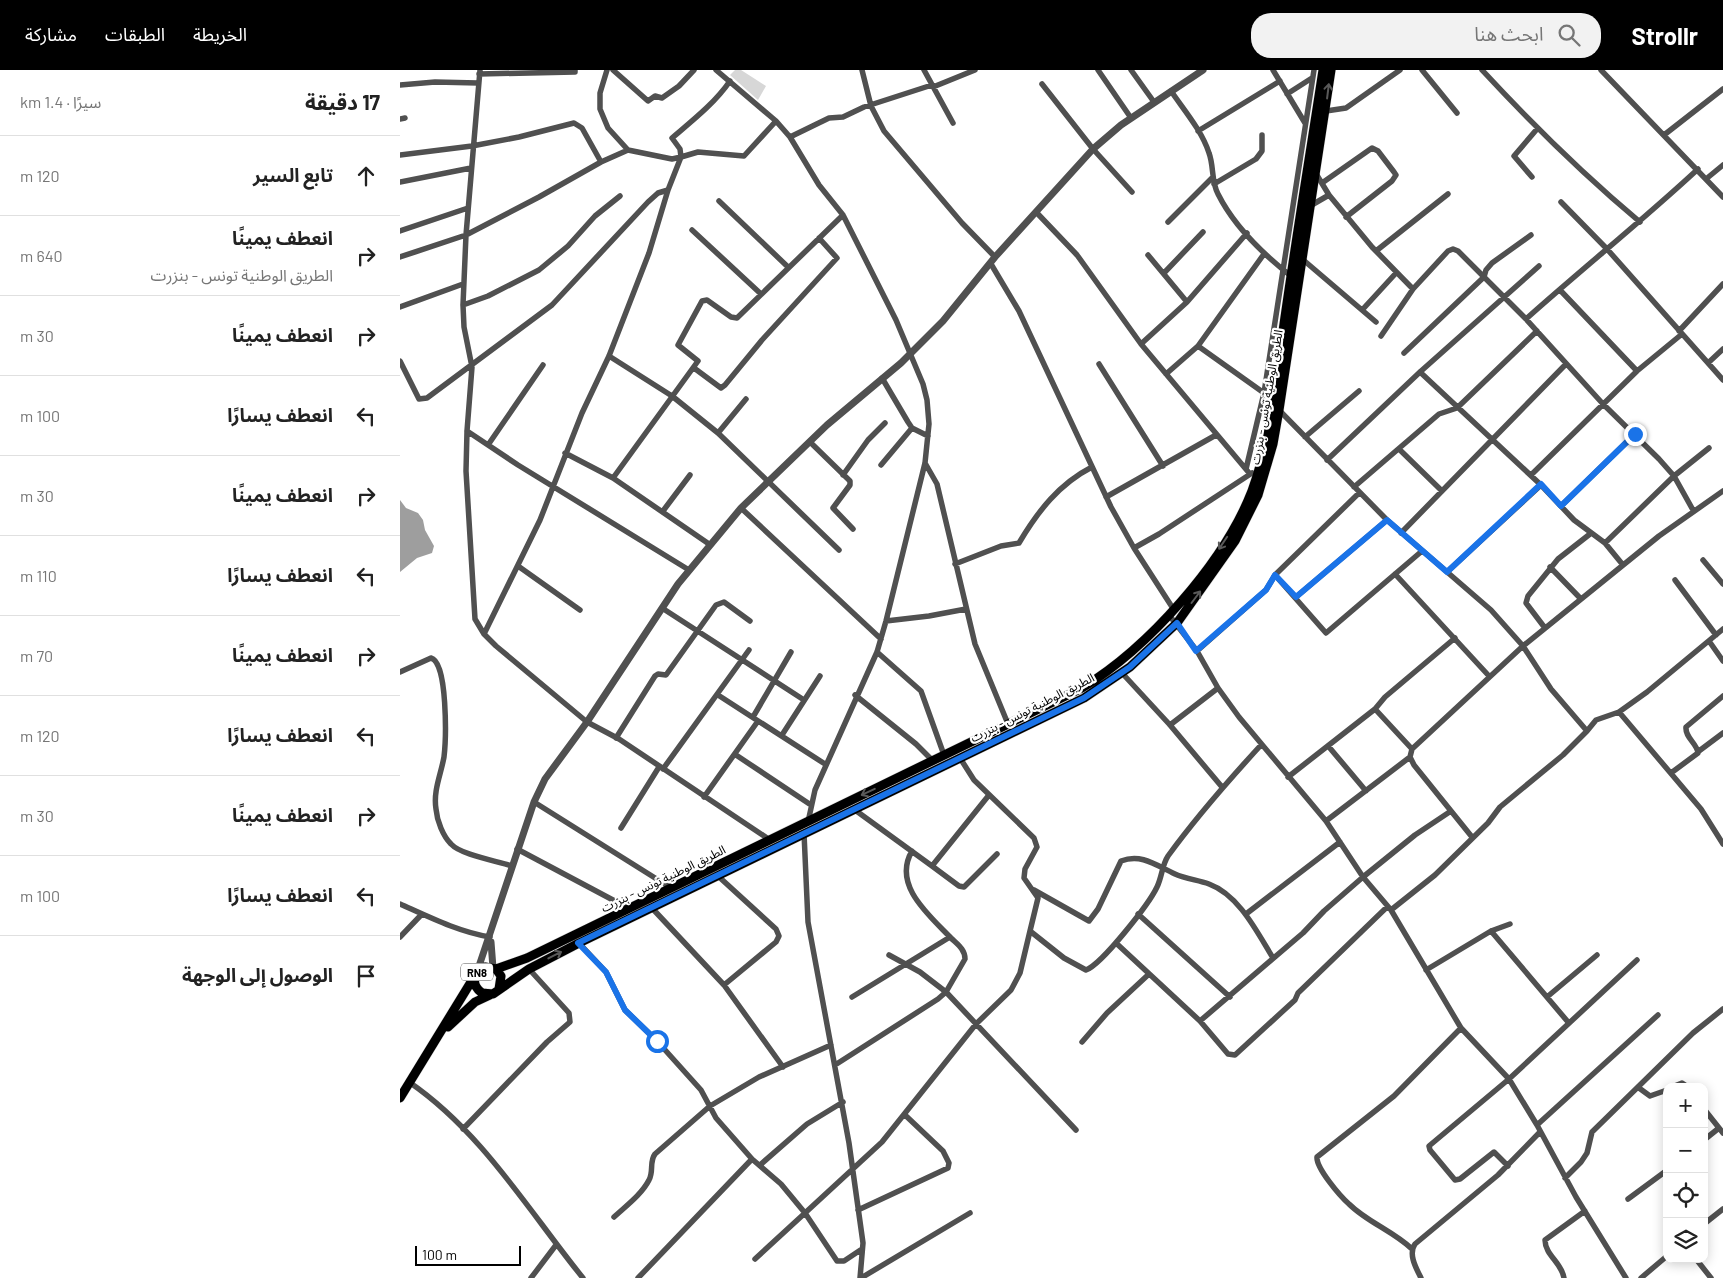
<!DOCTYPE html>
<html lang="ar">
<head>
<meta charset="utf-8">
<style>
  body { margin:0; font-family:Barlow,"Noto Sans Arabic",sans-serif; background:#f2f2f2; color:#222; direction:rtl }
  .controls { position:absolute; right:15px; bottom:15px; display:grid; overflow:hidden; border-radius:10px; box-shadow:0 2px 12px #0003 }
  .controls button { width:45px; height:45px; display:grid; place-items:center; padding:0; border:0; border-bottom:1px solid #e0e0e0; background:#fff; color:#222; font:25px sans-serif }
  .scale { position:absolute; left:15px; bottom:12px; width:106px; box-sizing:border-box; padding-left:5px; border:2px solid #000; border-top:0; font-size:14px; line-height:18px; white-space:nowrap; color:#000; -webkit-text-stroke:4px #fff; paint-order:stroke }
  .stop { position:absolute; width:15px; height:15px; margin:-11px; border:4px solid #1a73e8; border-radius:50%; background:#fff }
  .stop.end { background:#1a73e8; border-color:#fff; box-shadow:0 1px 5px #0008 }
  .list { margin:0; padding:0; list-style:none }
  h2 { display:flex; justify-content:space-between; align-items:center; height:65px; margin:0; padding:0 20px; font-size:21px }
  h2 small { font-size:16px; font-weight:400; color:#767676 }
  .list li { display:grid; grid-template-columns:32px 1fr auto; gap:15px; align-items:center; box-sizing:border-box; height:80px; padding:0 20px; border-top:1px solid #e0e0e0 }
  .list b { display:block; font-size:19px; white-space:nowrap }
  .list p { margin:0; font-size:16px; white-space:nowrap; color:#767676 }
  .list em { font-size:16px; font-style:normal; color:#767676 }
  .icon { flex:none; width:28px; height:28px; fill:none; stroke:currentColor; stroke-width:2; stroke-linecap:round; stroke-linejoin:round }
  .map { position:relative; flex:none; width:1323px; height:1208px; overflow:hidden; direction:ltr }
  header { display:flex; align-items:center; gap:30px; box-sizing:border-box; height:70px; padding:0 25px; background:#000; color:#fff }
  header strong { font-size:24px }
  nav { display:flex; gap:28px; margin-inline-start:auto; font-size:18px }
  .search { width:350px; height:45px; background:#f2f2f2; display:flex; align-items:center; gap:12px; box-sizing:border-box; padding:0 18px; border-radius:20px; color:#767676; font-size:19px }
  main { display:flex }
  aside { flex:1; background:#fff }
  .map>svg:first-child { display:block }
</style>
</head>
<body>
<header>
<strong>Strollr</strong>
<div class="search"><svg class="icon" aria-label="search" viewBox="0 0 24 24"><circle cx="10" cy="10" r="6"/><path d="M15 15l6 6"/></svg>ابحث هنا</div>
<nav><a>الخريطة</a><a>الطبقات</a><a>مشاركة</a></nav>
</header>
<main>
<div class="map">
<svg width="1323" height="1208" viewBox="0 0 1323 1208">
  <rect width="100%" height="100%" fill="#fff"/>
  <path fill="#d7d7d7" d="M 335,0 L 341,0 L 366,16 L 358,30 L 330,5 Z"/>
  <path fill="#9e9e9e" d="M 0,430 L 6,438 L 18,443 L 23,450 L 25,460 L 34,476 L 32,483 L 17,488 L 0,502 Z"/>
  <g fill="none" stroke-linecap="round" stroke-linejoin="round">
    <g stroke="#dbdbdb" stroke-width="10">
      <path id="primary" d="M 96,899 L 127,888 L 682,618 C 748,578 824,493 852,421 C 871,369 876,309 884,254 C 896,169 910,85 923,0
        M 99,919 L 101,906 L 96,899 L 85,897 C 72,902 71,915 82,923 L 93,924 L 129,899 L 179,873 L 684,628 L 730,597 L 777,553 L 835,471 L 858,425 L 873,374 L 879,340 L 931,0
        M 48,957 L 75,932 L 90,925
        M 0,1028 L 74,907"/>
    </g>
    <path stroke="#505050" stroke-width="5.5" d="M 80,0 L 66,165 L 63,235 L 64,257 L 72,297 L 67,361 L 66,401 L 75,549 L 84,564 L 96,576 L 187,652 L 219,669 L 370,770
      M 207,0 L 200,23 L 200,39 L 208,58 L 228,80 L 272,89 L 281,87 L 280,79 L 272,68 C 292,51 315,33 330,11
      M 213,0 L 248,31 L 255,26 L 262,28 L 279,16 L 294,0
      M 316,0 L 376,51 L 390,67 L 419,115 L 443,145 L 496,250 L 523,314 L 527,330 L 529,354 L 525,393 L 486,551 L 477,582 L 415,720 L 408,752
      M 462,0 L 471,36 L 484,61 L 562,153 L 595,187
      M 524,0 L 553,53
      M 698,0 L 731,48
      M 731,0 L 754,32
      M 873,0 L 905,53
      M 1022,0 L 1057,43
      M 1082,0 C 1132,54 1184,105 1240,152
      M 1201,0 L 1323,127
      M 79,4 L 175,2 L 175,0
      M 642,14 L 693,79 L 732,122
      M 0,15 L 35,12 L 78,13
      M 533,17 L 575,0
      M 771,21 C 784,40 802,61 809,83 C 814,96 811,111 818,124 C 834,156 863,184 891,206
      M 887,24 L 912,8
      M 926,41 L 946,38 L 1000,0
      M 0,49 L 5,48
      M 798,61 L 880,11
      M 1264,65 L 1323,19
      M 390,67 L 429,48 L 443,47 L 464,37 L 532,15
      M 0,85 L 72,76 L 119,67 L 174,53 L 182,58 L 201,92
      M 1132,107 L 1114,86 L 1137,59
      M 1306,109 L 1323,95
      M 0,112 L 71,98
      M 922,113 L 972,78 L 978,81 L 994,102 L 996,105 L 992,111 L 946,147
      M 814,114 L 856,89 L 862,81 L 862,65
      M 929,125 L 972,177 L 1013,219
      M 319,131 L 388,197
      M 1161,132 L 1207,179 L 1323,310
      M 910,136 L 929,125 L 915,102
      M 637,143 L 677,185 L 741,274 L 850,404
      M 768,152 L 813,107
      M 292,160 L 361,224
      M 0,161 L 68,138
      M 976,181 L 1048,124
      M 748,185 L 787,232
      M 0,187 L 66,165 L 139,127 L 201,92 L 228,80
      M 901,188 L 976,252
      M 591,194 L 619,241 L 711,437 L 734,478 L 774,540
      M 764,203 L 803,162
      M 1160,220 L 1237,301
      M 63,235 L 88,226 L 139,200 L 168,176 L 195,146 L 220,126
      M 0,237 L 63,214
      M 963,239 L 996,203
      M 1126,249 C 1183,198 1242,151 1298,99
      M 1279,261 L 1323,214
      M 981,266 L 1013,219 L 1048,181 L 1053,179 L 1058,181 L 1126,249 L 1203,334 L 1259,389 L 1274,406 L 1293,440
      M 741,274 L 787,232 L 847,163
      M 798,276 L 864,323
      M 1004,283 L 1084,207 L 1086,200 L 1092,193 L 1131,165
      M 209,286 L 272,326 L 318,363 L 439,480
      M 0,291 L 19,329 L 27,328 L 152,235 L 248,132 L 258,123 L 268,120
      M 1308,293 L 1323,279
      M 699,294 L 763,396
      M 294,298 L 321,318 L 325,315 L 362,270 L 437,188 L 419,168
      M 1020,302 L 1141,415 L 1174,450 L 1205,473 L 1223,495
      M 766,304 L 798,276 L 864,184
      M 482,308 L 508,352 L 512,358 L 528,366
      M 878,339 L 987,450 L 1091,540 L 1123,576 L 1151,619 L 1187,661 L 1196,650 L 1219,642 L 1247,622 L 1323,559
      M 67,361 L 118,395 L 289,500
      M 318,363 L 346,329
      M 905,367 L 959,321
      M 410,372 L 450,411 L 450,415 L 433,438 L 453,459
      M 88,375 L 143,295
      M 1000,380 L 1042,421
      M 165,383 L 213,408 L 309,474
      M 927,390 L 1020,302 L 1139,196
      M 525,393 L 537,414 L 575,574 L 608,654
      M 481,395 L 512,358
      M 846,399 L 864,323 L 914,0
      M 443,405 L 468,370 L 485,353
      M 1131,405 L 1237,301 L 1282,264
      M 213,408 L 298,291 L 278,275 L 302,231 L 307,230 L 331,247 L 337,248 L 443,145
      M 954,417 L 1039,344 L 1057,338 L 1137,261
      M 706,427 L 816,365
      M 1161,436 L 1235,364
      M 341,438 L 481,569
      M 263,441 L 290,405
      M 1001,463 L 1166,294
      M 1205,473 L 1274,406 L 1309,378
      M 734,478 L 759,464 L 852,403
      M 1303,490 L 1323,514
      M 555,494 L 601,476 L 619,473 C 638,441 659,414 692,397
      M 118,496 L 180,540
      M 1150,497 L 1181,529
      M 1047,502 L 1141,415
      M 995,504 L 1089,606
      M 875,505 L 926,563 L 1022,481
      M 1275,510 L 1316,565
      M 896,527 L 987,450
      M 262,538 L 404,630
      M 769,545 L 797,581 L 818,618 L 839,647 L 926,751 L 963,807 L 991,840 L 1061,958 L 1109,1009 L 1137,1055 L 1176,1127 L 1226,1208
      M 486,551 L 529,546 L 566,539
      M 1145,558 L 1126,533 L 1128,526 L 1158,489 L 1190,464
      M 84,564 L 140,450 L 182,343 L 209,286 L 249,183 L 268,120 L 281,87 L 298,82 L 344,86 L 376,51
      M 1309,571 L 1323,591
      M 797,581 L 866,520 L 875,505 L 959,423
      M 477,582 L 521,621 L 544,685
      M 0,602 L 31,588 C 48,592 46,670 44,687 C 41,704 33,721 36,739 C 37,751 43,766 51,774 C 61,785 97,791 112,796
      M 722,603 L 770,655 L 822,717
      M 318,625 L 425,694
      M 455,625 L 516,674 L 533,691
      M 1219,642 L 1301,739 L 1323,774
      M 353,647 L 391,582
      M 770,655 L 818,618
      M 382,665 L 420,606
      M 216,668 L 255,606 L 258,604 L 266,605 L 316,535 L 324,532 L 350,551
      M 929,677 L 966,721
      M 1012,679 L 975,639 L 985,627 L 1055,568
      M 1299,681 L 1323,663
      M 336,685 L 411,735
      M 560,688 L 574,710 L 634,768 L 637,777 L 625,799 L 624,808 L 638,828 L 630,861 L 664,888 L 686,900 C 702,894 749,834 757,817 C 762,807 762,795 768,786 C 797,746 828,711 861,675
      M 263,699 L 349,580
      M 1271,703 L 1298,683 C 1297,673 1285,668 1286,657 L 1323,626
      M 888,707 L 975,639
      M 304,727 L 358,651
      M 134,732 L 271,818
      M 455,740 L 532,796 L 589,725
      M 926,751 L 1010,687
      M 221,758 L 259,697
      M 404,763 L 408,852 L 449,1073 L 463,1173 L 460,1208
      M 1072,767 L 1014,695 L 1010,687 L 1012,679 L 1123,576 L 1259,466 L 1323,421
      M 117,779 L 228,838
      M 532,796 L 559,816 L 564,817 L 597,784
      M 318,806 L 376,859 L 379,866 L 376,872 L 324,915
      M 634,820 L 689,851 L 698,839 L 721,791 C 742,783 757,796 775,804 C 786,809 798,810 809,814 C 839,825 857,862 873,888
      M 0,834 C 29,847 59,862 90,867
      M 251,837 L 324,915 L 383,997
      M 991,840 L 1035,805 L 1088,753 L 1100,737 L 1163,685 L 1187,661
      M 738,844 L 830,927
      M 846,844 L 940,772
      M 1091,861 L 1168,952
      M 0,867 L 22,844
      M 179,873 L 206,902 L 225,940 L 257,971 L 301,1020 L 316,1048 L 352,1089 L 381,1114 L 405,1143 L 482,1072 L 576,954 L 611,920 L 620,903 L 630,861
      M 716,873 L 800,951 L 903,863 L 924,841 L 963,807 L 1015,765 L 1051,741
      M 489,885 L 520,902 L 546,922 L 676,1060
      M 1026,900 L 1091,861 L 1110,854
      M 452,927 L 550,867
      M 1147,927 L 1197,885
      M 800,951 L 828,984 L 835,985 L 895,930 L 898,923 L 987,837
      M 682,972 L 707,943 L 749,904
      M 435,995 L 538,929 L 546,922 L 565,889 C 565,879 557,874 551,868 C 529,845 492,815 512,781
      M 9,1012 C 82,1062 128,1140 183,1208
      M 1272,1017 L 1282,1013 L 1288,1017
      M 1239,1018 L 1250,1026 L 1267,1020
      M 1304,1039 L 1323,1063
      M 1137,1055 L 1258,945
      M 63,1059 L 147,972 L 170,952 L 169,943 L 129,899
      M 1304,1070 L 1319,1058
      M 360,1095 L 407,1054 L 443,1032
      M 1108,1096 L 1094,1082 L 1060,1109 L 1055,1110 L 1030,1080 L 1029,1076 L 1109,1009 L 1237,890
      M 1165,1108 L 1181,1092 L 1187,1083 L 1192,1062 L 1293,963 L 1323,939
      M 1228,1129 L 1266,1101
      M 458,1140 L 548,1098 L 549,1093 L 543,1081 L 505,1045
      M 214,1147 C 226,1136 242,1124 249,1110 C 254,1101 249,1092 255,1084 L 310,1036 L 359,1007 L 431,975
      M 1304,1154 L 1323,1139
      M 1012,1179 C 993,1161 967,1152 949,1134 C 940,1126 916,1098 917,1087 L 994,1026 L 1061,958
      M 355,1189 L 405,1143 L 437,1191 L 444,1191 L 462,1179
      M 1296,1189 L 1311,1208
      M 131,1208 L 156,1175
      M 238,1208 L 352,1089
      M 461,1208 L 570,1143
      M 1021,1208 C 1016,1198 1008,1184 1015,1174 L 1098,1105 L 1140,1062
      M 1164,1208 C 1162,1193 1145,1185 1145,1170 L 1185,1141
      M 1241,1208 L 1267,1186"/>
    <path stroke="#505050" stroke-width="7" d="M 91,872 L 93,898
      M 77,902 L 134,732 L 145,709 L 187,652 L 278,514 L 341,438 L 427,355 L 501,293 L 543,251 L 595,187 L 693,79 L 721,55 L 803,0"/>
    <use href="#primary" stroke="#000" stroke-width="9"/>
  </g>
  <defs><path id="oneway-shaft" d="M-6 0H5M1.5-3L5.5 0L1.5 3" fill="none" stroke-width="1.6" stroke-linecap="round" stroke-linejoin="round" transform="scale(1.25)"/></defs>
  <g stroke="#595959">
    <use href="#oneway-shaft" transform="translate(928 21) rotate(-83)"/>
    <use href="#oneway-shaft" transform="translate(823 473) rotate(124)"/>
    <use href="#oneway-shaft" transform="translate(796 527) rotate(-53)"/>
    <use href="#oneway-shaft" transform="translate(468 722) rotate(155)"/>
    <use href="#oneway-shaft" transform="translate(155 885) rotate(-27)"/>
  </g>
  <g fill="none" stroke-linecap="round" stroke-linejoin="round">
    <path stroke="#1a73e8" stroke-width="6" d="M 257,971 L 225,940 L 206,902 L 178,873 L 684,628 L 730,597 L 777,553 L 796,581 L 866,520 L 875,505 L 896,527 L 987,450 L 1047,502 L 1141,414 L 1161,436 L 1235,364"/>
  </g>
  <g text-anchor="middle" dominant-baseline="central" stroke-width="4.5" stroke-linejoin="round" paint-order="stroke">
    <rect fill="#fff" stroke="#4c4c4c" stroke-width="1" x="61" y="893.5" width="32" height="17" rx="4"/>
    <g font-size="11" font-weight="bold" fill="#000">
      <text x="77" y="902">RN8</text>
    </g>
    <g font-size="12" fill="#000" stroke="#fff">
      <text transform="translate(866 327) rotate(-80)">الطريق الوطنية تونس - بنزرت</text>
      <text transform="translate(632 637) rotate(-27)">الطريق الوطنية تونس - بنزرت</text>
      <text transform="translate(263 808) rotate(-26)">الطريق الوطنية تونس - بنزرت</text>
    </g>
  </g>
</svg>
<div class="controls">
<button>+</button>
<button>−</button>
<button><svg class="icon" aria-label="locate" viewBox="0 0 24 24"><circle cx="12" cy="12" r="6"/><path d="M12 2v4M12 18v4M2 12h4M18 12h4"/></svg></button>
<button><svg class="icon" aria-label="layers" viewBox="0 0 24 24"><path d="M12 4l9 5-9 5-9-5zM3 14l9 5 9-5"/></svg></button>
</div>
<div class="scale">100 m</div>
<div class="stop" style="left:257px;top:971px"></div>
<div class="stop end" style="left:1235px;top:364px"></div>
</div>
<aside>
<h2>17 دقيقة<small>سيرًا · 1.4 km</small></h2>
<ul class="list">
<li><svg class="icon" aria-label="ahead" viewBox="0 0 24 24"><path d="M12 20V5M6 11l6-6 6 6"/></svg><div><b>تابع السير</b></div><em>120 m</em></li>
<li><svg class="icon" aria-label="right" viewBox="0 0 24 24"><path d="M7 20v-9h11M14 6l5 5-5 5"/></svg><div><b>انعطف يمينًا</b><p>الطريق الوطنية تونس - بنزرت</p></div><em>640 m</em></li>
<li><svg class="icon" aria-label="right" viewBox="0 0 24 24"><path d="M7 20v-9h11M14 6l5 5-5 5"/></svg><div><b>انعطف يمينًا</b></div><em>30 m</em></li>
<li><svg class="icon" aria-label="left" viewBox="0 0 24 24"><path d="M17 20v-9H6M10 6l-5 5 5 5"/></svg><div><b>انعطف يسارًا</b></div><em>100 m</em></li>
<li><svg class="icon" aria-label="right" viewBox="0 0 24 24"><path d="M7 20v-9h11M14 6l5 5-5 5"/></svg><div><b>انعطف يمينًا</b></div><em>30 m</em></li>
<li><svg class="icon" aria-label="left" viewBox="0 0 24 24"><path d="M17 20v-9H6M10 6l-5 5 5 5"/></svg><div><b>انعطف يسارًا</b></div><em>110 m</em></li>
<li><svg class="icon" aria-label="right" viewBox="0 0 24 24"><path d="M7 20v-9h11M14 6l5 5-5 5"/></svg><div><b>انعطف يمينًا</b></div><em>70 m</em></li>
<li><svg class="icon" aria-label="left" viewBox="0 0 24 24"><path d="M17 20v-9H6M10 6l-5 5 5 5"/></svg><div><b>انعطف يسارًا</b></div><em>120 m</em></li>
<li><svg class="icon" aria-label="right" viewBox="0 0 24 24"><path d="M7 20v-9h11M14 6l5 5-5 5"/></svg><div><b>انعطف يمينًا</b></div><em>30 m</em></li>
<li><svg class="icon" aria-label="left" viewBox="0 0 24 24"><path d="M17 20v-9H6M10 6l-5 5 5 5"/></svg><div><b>انعطف يسارًا</b></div><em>100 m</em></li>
<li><svg class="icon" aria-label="arrive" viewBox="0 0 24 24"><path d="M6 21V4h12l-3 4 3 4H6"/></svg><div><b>الوصول إلى الوجهة</b></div></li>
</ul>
</aside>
</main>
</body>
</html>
